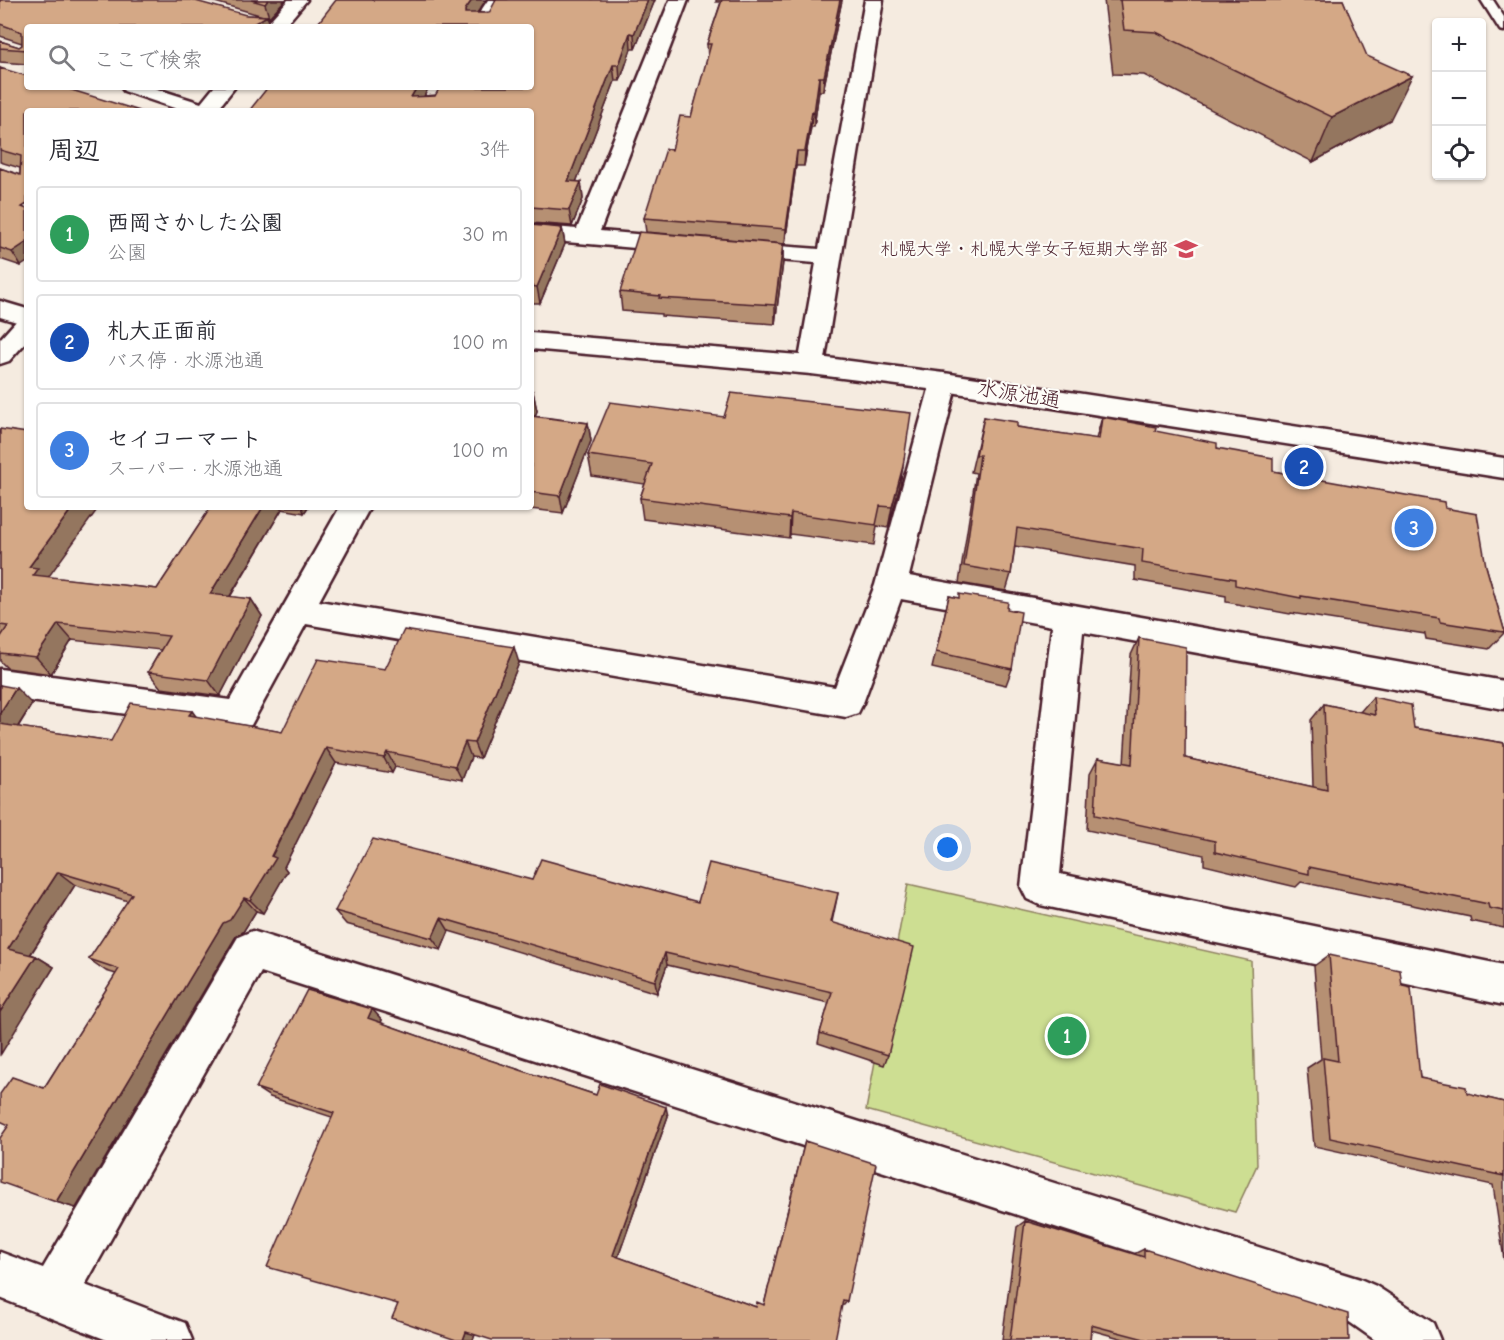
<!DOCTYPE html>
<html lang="ja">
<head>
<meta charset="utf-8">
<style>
  body { margin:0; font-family:"Comic Neue","Klee One",sans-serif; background:#f2f2f3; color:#2b2b33 }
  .controls { position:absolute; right:18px; top:18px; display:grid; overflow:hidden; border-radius:6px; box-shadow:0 2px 4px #0004 }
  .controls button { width:54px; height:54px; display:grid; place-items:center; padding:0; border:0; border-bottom:2px solid #e1e1e2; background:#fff; color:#2b2b33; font:30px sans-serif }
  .you { position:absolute; left:948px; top:848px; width:21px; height:21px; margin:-15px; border:4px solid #fff; border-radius:50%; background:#1a73e8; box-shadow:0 0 0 9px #1a73e833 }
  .badge { display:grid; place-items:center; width:39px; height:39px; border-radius:50%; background:#d1495b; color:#fff; font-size:20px; font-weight:700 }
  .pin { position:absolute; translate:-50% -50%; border:3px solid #fff; box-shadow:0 2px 6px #0006 }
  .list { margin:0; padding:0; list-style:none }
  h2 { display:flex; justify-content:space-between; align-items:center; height:78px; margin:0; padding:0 24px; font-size:26px }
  h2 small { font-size:20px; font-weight:400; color:#7c7c81 }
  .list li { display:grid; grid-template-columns:39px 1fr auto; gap:18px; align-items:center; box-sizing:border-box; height:96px; margin:0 12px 12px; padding:0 12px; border:2px solid #e1e1e2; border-radius:6px }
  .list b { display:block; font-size:22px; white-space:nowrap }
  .list p { margin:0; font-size:20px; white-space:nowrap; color:#7c7c81 }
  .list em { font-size:20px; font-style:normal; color:#7c7c81 }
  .icon { flex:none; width:33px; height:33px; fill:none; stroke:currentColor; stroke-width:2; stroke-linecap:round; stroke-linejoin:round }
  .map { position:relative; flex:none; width:1504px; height:1340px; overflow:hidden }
  .search { position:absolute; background:#fff; box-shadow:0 2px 4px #0004; left:24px; top:24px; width:510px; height:66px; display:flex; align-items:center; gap:15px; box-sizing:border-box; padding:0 21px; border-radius:6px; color:#7c7c81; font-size:22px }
  .panel { position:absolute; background:#fff; box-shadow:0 2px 4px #0004; left:24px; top:108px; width:510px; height:402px; border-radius:6px }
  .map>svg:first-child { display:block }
</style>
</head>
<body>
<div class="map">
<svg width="1504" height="1340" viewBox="0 0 1504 1340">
  <rect width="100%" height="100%" fill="#f5ebe0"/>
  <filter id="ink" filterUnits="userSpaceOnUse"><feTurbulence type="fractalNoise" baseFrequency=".0167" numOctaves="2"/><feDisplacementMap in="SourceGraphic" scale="12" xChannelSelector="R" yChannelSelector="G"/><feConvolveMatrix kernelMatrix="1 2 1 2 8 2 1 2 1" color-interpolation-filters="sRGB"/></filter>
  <g filter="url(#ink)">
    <path fill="#cdde92" stroke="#8c7e5e" stroke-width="1.5" d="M 908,884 L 1251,961 L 1257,1165 L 1235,1212 L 866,1110 Z"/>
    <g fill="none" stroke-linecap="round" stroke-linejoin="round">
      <g stroke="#4a1f2b" stroke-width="5">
        <path id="service" d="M 1481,0 L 1493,0 L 1504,17 L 1504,31 L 1500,30 Z"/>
      </g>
      <g stroke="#4a1f2b" stroke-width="5">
        <path id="minor" d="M 288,0 L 307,0 L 284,27 L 264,27 Z
          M 488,0 L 506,0 L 490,27 L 470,27 Z
          M 670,0 L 688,0 L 600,231 L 682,238 L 690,240 L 694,245 L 690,250 L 682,252 L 531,239 L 531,225 L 577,229 Z
          M 865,0 L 883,0 L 824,365 L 820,371 L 811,374 L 802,371 L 798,365 L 816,263 L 739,257 L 731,255 L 727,250 L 731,245 L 739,243 L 819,249 Z
          M 121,87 L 151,87 L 201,103 L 214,87 L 235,87 L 216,111 L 183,111 L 124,91 Z
          M 27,317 L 27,341 L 9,361 L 0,364 L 0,339 L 18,319 Z
          M 944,373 L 953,376 L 957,382 L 909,576 L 1504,681 L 1504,709 L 1083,632 L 1060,874 L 1504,965 L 1504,1005 L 1040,905 L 1027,899 L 1021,887 L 1052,626 L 901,599 L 863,703 L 858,713 L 846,717 L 306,624 L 251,725 L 239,729 L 0,697 L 0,669 L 230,700 L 340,507 L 370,507 L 319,601 L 835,687 L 875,585 L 931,382 L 935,376 Z
          M 252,931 L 1360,1279 L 1376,1286 L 1433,1323 L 1440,1340 L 1375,1340 L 1348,1321 L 261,972 L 85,1285 L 185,1323 L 192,1340 L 107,1340 L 0,1298 L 0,1252 L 43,1268 L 238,937 Z"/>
      </g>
      <g stroke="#4a1f2b" stroke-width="5">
        <path id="tertiary" d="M 0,301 L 27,309 L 27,325 L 0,317 Z
          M 531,333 L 811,356 L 944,373 L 1504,458 L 1504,478 L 944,391 L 811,374 L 531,349 Z"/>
      </g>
      <use href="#service" fill="#fdfcf7" fill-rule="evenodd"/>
      <use href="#minor" fill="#fdfcf7" fill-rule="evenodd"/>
      <use href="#tertiary" fill="#fdfcf7" fill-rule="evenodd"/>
    </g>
    <path fill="#b69073" stroke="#4a1f2b" stroke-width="1.5" d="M 0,0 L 246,15 L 263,16 L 208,0 L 285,0 L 269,17 L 27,27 L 27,64 L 0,62 L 0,41 L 19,47 L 22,45 L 22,43 L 0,36 Z
      M 336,0 L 486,0 L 477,13 L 655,0 L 635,49 L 631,49 L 620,81 L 615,81 L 576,182 L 581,182 L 583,199 L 572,226 L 531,223 L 531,111 L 249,111 L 429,87 L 424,96 L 531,87 Z
      M 716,0 L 842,0 L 823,91 L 819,91 L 814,127 L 811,127 L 804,166 L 796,166 L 785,244 L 646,232 L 644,218 L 672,150 L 691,117 L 708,58 L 707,44 L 721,2 L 716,2 Z
      M 1104,0 L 1343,0 L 1390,120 L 1313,162 L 1144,75 L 1113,74 Z
      M 0,68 L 27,111 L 21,266 L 0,259 L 0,168 L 20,175 L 20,168 L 0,162 Z
      M 531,225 L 562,228 L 565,244 L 540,303 L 531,303 Z
      M 783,244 L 783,262 L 775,324 L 661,316 L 661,314 L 622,311 L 620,292 Z
      M 531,392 L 533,392 L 537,411 L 535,416 L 588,423 L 591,441 L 563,513 L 514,507 L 531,507 Z
      M 984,417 L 1017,427 L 1096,439 L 1102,417 L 1217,448 L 1273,471 L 1445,508 L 1486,566 L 1504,629 L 1504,633 L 1489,649 L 1426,639 L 1425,634 L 1291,613 L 1290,614 L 1226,602 L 1226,596 L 1135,580 L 1135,566 L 1015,546 L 1011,574 L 1006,591 L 959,583 L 976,473 L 971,472 Z
      M 0,429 L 48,577 L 157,589 L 211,507 L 308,507 L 304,513 L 282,509 L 230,597 L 251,599 L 262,616 L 220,696 L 161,688 L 148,672 L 161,650 L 72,640 L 51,674 L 7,668 L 0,661 Z
      M 588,455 L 900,486 L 888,528 L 877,526 L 874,545 L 790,534 L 789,538 L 643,519 L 640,498 L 645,484 L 592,476 Z
      M 949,596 L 1007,609 L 1012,669 L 1006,685 L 932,668 Z
      M 1139,638 L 1185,758 L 1313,787 L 1311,720 L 1324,704 L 1360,712 L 1373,697 L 1414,728 L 1504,743 L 1504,928 L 1471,921 L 1470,917 L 1301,882 L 1296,887 L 1204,865 L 1204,855 L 1087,830 L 1090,773 L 1098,758 L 1124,763 L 1131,655 Z
      M 519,663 L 480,758 L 471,757 L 462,780 L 395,767 L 392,773 L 336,763 L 284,867 L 287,871 L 263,913 L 256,911 L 243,932 L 236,936 L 76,1208 L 56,1202 L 44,1088 L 116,974 L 106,971 L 89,959 L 128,901 L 75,885 L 31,954 L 36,956 L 54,967 L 0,1054 L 0,685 L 32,704 L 18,727 L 111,741 L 192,711 L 196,717 L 282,732 L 385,669 Z
      M 532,880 L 698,902 L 838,893 L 832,922 L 888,1055 L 884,1065 L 818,1043 L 820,1033 L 829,1003 L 667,965 L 657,993 L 449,931 L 441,950 L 346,924 L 335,911 Z
      M 1329,955 L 1402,986 L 1420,1078 L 1467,1093 L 1504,1102 L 1504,1260 L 1493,1185 L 1314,1146 L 1307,1068 L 1321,1059 L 1314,966 Z
      M 372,1009 L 382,1020 L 381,1023 L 444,1045 L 596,1095 L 668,1116 L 618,1257 L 756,1307 L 764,1305 L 805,1141 L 847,1301 L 844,1305 L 475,1335 L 473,1340 L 456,1340 L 397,1304 L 332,1117 L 270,1097 L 256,1088 Z
      M 1025,1221 L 1134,1254 L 1144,1249 L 1349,1340 L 1127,1340 L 1091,1330 L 1090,1340 L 1002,1340 L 1017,1227 Z"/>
    <path fill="#94765e" stroke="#4a1f2b" stroke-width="1.5" d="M 268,0 L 285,0 L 269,17 L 265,4 Z
      M 472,0 L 486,0 L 468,26 L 465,10 Z
      M 648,0 L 655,0 L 635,49 L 634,34 Z
      M 840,0 L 842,0 L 823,91 L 824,77 Z
      M 267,16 L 271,27 L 248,27 Z
      M 630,33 L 631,49 L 620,81 L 619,65 Z
      M 613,65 L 615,81 L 570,198 L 568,181 Z
      M 1412,76 L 1390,120 L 1313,162 L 1332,117 Z
      M 819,77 L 819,91 L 814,127 L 814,113 Z
      M 417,87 L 429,87 L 416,111 L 411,97 Z
      M 812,112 L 811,127 L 804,166 L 805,151 Z
      M 797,151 L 796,166 L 785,244 L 786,229 Z
      M 581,182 L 583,199 L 572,226 L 569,210 Z
      M 562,228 L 565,244 L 540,303 L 537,287 Z
      M 27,242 L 27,262 L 21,266 L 12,252 Z
      M 783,244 L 783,262 L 775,324 L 775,305 Z
      M 533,392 L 537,411 L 531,426 L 531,397 Z
      M 588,423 L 591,441 L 563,513 L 560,496 Z
      M 903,466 L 900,486 L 888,528 L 892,507 Z
      M 73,507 L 99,507 L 47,579 L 33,575 L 29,567 Z
      M 263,507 L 280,507 L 282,509 L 221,611 L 210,594 Z
      M 302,507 L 308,507 L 304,513 Z
      M 791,513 L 790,534 L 789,538 L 790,518 Z
      M 251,599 L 262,616 L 220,696 L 208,680 Z
      M 58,624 L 72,640 L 51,674 L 36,657 Z
      M 514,647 L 519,663 L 480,758 L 474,743 Z
      M 16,688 L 32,704 L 10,739 L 0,730 L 0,713 Z
      M 192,711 L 204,727 L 189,715 Z
      M 465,742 L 471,757 L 462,780 L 455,766 Z
      M 326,748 L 336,763 L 284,867 L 287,871 L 263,913 L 250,900 Z
      M 387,752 L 395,767 L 392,773 L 384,758 Z
      M 58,872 L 75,885 L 26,961 L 8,949 Z
      M 244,898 L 256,911 L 243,932 L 236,936 L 76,1208 L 56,1202 L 223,923 Z
      M 441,918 L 449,931 L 441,950 L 432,938 Z
      M 665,953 L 667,965 L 657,993 L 655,981 Z
      M 36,956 L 54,967 L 1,1054 L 0,1012 Z
      M 372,1009 L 382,1020 L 378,1029 L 368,1018 Z
      M 666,1107 L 668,1116 L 617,1260 L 613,1255 Z
      M 466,1332 L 475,1334 L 473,1340 L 463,1340 Z"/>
    <path fill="#d4a886" stroke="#4a1f2b" stroke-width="1.5" d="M 0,0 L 192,0 L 246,15 L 267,16 L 248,27 L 27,27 L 27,50 L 0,48 L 0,41 L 19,47 L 22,45 L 22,32 L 0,24 Z
      M 251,0 L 268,0 L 265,4 Z
      M 336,0 L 472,0 L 465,10 L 465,13 L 489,13 L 496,0 L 648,0 L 634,34 L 630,33 L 619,65 L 613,65 L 568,181 L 581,182 L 569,210 L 531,207 L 531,111 L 249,111 L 268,87 L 417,87 L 411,97 L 435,96 L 440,87 L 531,87 L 531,27 L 315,27 Z
      M 722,0 L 840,0 L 824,77 L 819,77 L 814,113 L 812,112 L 805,151 L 797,151 L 786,229 L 644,218 L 666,149 L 672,150 L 680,116 L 691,117 L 711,44 L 707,44 Z
      M 1120,0 L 1343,0 L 1367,56 L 1412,76 L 1332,117 L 1156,32 L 1124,30 Z
      M 0,68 L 27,76 L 27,87 L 62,87 L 140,111 L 27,111 L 27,204 L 22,207 L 27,209 L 27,242 L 12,252 L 0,248 L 0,168 L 20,175 L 21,156 L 0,150 Z
      M 531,225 L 562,228 L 537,287 L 531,286 Z
      M 639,232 L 783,244 L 775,305 L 659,298 L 660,296 L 620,292 Z
      M 731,393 L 911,413 L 903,466 L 892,507 L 880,506 L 876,525 L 791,513 L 790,518 L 640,498 L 652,464 L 588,455 L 610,402 L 724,417 Z
      M 531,416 L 588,423 L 560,496 L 531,492 Z
      M 984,417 L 1017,422 L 1017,427 L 1099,439 L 1102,417 L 1156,427 L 1155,431 L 1217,443 L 1217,448 L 1273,458 L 1273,471 L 1444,502 L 1445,508 L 1477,514 L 1486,566 L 1504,629 L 1504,632 L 1440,622 L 1439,618 L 1301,596 L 1301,598 L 1235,585 L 1235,579 L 1142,563 L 1143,549 L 1017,528 L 1011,574 L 964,566 L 980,455 L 976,455 Z
      M 0,429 L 27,433 L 27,507 L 73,507 L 29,567 L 38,568 L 33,575 L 157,589 L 211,507 L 263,507 L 210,594 L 251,599 L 208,680 L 148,672 L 169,636 L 58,624 L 36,657 L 0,653 L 0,638 L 8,626 L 0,625 Z
      M 959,594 L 1008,602 L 1007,609 L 1021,612 L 1012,669 L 936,652 L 949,596 L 959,598 Z
      M 404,630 L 514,647 L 474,743 L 465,742 L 455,766 L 387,752 L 384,758 L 326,748 L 271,856 L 276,858 L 250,900 L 244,898 L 230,920 L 223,923 L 56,1202 L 0,1182 L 0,1138 L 9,1125 L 0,1121 L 0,1094 L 12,1077 L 44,1088 L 119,969 L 89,959 L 132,894 L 58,872 L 8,949 L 36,956 L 0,1012 L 0,724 L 111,741 L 131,703 L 192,711 L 189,715 L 282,732 L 318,659 L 385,669 Z
      M 1139,638 L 1186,647 L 1185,758 L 1327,790 L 1324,704 L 1375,715 L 1373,697 L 1411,705 L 1414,728 L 1504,743 L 1504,911 L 1489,908 L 1488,904 L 1309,867 L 1309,874 L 1215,852 L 1215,841 L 1095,815 L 1098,758 L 1132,764 Z
      M 0,685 L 16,688 L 0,713 Z
      M 373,839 L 532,880 L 541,859 L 698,902 L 709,863 L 838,893 L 831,922 L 914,947 L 888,1055 L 820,1033 L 832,992 L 665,953 L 655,981 L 441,918 L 432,938 L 335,911 Z
      M 1329,955 L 1400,970 L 1402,986 L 1411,988 L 1420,1078 L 1466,1087 L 1467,1093 L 1504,1102 L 1504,1176 L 1330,1138 L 1323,1058 L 1338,1061 Z
      M 307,990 L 372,1009 L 368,1018 L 444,1045 L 596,1095 L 600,1084 L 666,1107 L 613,1255 L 756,1307 L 757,1302 L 764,1305 L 805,1141 L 876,1164 L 847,1301 L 843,1300 L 835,1340 L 492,1340 L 466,1332 L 463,1340 L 456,1340 L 392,1318 L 398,1304 L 267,1267 L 334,1113 L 256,1088 Z
      M 1025,1221 L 1144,1257 L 1144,1249 L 1348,1314 L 1349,1340 L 1148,1340 L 1091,1325 L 1090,1340 L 1010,1340 Z"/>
  </g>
  <defs>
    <g id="university-bare" transform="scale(1.8)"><path d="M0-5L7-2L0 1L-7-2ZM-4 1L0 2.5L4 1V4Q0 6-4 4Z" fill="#d1495b" stroke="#fdfcf7" stroke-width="2.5" paint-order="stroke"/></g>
  </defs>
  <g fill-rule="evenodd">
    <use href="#university-bare" x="1186" y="249"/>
  </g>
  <g text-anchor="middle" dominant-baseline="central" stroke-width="4.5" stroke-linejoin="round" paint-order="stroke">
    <g font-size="18" fill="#4a1f2b" stroke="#fdfcf7" text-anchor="end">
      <text x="1168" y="249">札幌大学・札幌大学女子短期大学部</text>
    </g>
    <g font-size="21" fill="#4a1f2b" stroke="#fdfcf7">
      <text transform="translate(1019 394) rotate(9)">水源池通</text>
    </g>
  </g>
</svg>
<div class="controls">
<button>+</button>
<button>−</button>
<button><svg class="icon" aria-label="locate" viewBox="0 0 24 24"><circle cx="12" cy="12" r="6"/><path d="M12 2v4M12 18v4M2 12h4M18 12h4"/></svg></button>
</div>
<div class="you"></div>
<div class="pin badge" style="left:1067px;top:1036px;background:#2e9e5b">1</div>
<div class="pin badge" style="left:1304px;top:467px;background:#1a4fb4">2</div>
<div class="pin badge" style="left:1414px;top:528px;background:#3f7fe0">3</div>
<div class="search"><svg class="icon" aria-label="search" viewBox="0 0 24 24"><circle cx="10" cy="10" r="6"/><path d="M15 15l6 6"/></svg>ここで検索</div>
<section class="panel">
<h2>周辺<small>3件</small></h2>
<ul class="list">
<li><span class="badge" style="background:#2e9e5b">1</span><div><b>西岡さかした公園</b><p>公園</p></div><em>30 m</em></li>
<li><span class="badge" style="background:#1a4fb4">2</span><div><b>札大正面前</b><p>バス停 · 水源池通</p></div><em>100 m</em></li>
<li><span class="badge" style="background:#3f7fe0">3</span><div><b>セイコーマート</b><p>スーパー · 水源池通</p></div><em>100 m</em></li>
</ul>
</section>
</div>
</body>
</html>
